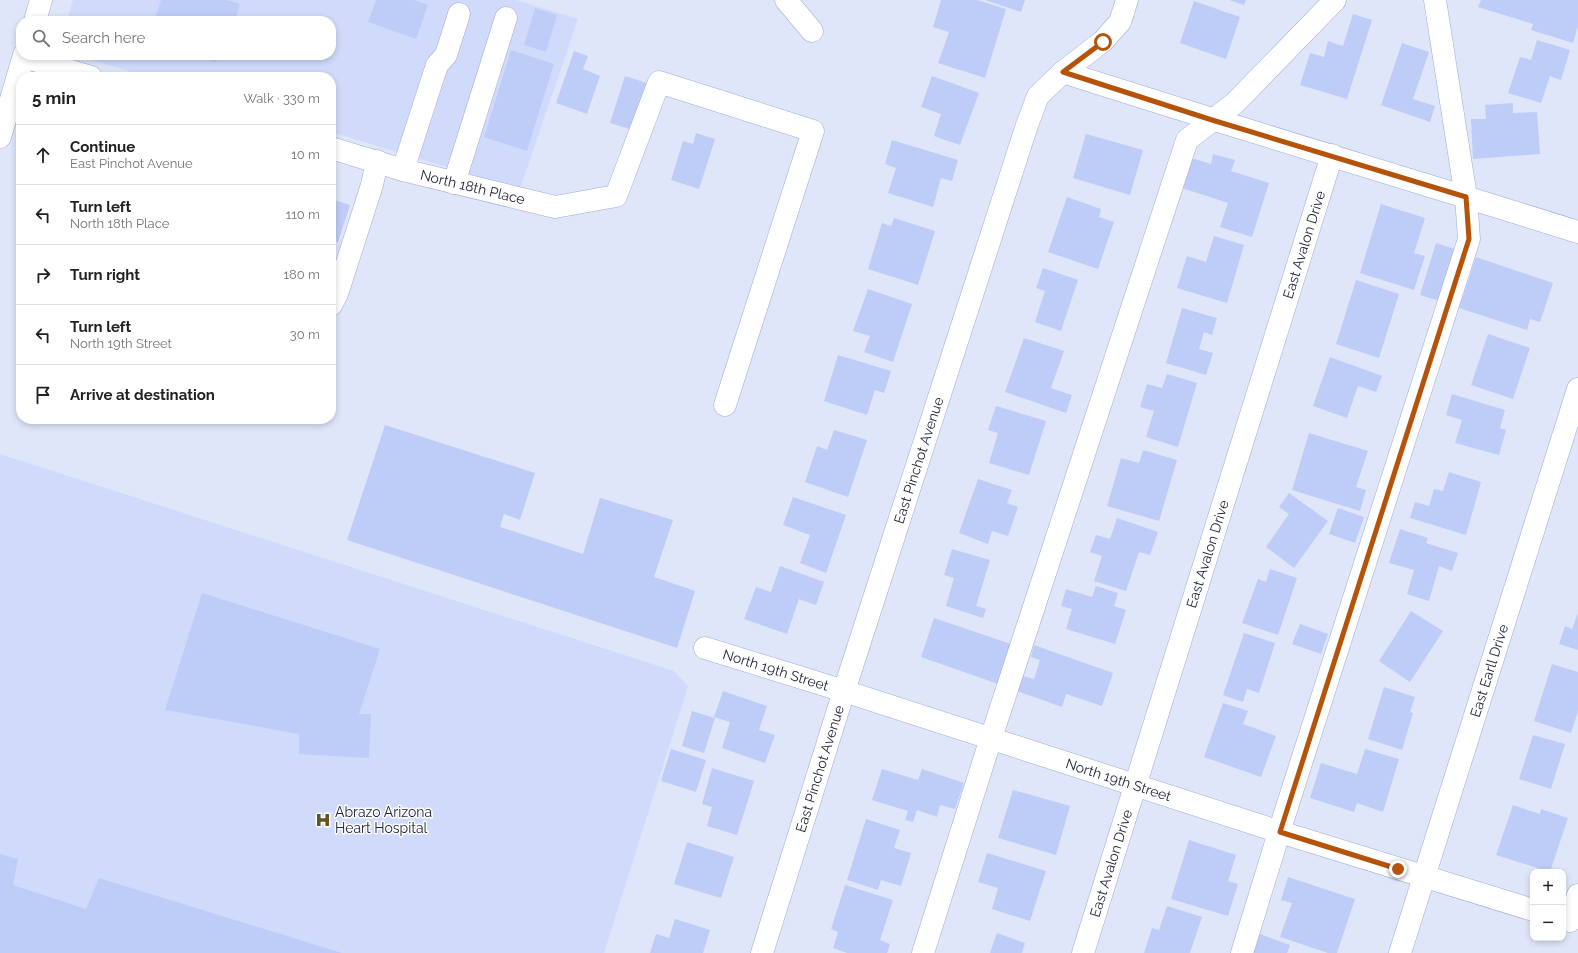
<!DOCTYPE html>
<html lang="en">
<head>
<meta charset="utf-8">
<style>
  body { margin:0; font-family:Raleway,sans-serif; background:#f2f2f2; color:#202124 }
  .controls { position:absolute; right:12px; bottom:12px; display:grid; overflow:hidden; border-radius:8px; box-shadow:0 2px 6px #0003 }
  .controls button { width:36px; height:36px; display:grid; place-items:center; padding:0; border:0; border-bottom:1px solid #e0e0e0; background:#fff; color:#202124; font:20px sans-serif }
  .stop { position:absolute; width:12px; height:12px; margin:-9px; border:3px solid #b45309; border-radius:50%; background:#fff }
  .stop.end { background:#b45309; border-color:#fff; box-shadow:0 1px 4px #0008 }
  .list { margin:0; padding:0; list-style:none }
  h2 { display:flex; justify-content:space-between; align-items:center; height:52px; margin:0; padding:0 16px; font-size:17px }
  h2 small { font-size:13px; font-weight:400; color:#757577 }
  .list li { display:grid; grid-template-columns:26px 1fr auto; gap:12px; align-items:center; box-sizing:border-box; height:60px; padding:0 16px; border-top:1px solid #e0e0e0 }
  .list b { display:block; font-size:15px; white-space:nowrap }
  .list p { margin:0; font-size:13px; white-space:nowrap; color:#757577 }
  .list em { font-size:13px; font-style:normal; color:#757577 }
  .icon { flex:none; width:22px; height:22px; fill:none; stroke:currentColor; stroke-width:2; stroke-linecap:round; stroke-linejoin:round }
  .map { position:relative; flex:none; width:1578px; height:953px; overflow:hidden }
  .search { position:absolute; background:#fff; box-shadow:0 2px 6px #0003; left:16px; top:16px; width:320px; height:44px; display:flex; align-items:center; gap:10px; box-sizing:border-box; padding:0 14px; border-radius:16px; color:#757577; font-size:15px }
  .panel { position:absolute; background:#fff; box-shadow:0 2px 6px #0003; left:16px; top:72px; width:320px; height:352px; border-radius:16px }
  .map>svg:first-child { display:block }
</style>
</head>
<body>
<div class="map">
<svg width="1578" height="953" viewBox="0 0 1578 953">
  <rect width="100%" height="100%" fill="#dfe6f9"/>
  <path fill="#d0dbfc" d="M 73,0 L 516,0 L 578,19 L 520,189 L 331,132 L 331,77 L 148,77 L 85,58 L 79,55 L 331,55 L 331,21 L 67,21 Z
    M 0,454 L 674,671 L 688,686 L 604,953 L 0,953 Z"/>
  <path fill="#beccf8" d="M 161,0 L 227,0 L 240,4 L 235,21 L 154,21 Z
    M 376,0 L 414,0 L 428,5 L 416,39 L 368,22 Z
    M 941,0 L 977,0 L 1006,9 L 985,78 L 938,63 L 949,32 L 933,27 Z
    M 985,0 L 1025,0 L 1021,12 Z
    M 1229,0 L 1246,0 L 1244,5 Z
    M 1481,0 L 1578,0 L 1578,26 L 1573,43 L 1531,30 L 1533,24 L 1478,7 Z
    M 1194,1 L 1240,17 L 1226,59 L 1180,43 Z
    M 535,8 L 557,15 L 546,52 L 524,45 Z
    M 1353,14 L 1372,20 L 1347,99 L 1300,85 L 1310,53 L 1324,57 L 1328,41 L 1343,46 Z
    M 1537,40 L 1570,50 L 1561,80 L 1550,76 L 1541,103 L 1508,93 L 1520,57 L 1531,60 Z
    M 1402,43 L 1429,52 L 1413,99 L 1435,106 L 1430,122 L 1381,105 Z
    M 511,50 L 554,64 L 527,151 L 484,137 Z
    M 574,51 L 588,56 L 583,69 L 600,76 L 587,114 L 556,103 Z
    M 199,55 L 218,55 L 216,62 L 198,56 Z
    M 625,76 L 650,84 L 636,131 L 610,123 Z
    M 932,76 L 979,93 L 960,145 L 934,136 L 941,114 L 921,107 Z
    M 1513,103 L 1513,113 L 1537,112 L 1540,154 L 1473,159 L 1471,119 L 1486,119 L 1485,105 Z
    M 696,133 L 715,139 L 699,189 L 671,180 L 683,141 L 693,144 Z
    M 1086,134 L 1143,150 L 1130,195 L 1073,178 Z
    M 892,140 L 958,160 L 952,181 L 941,178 L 933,207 L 888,193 L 896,168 L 885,164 Z
    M 1213,154 L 1235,160 L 1231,171 L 1269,183 L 1252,237 L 1220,227 L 1228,203 L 1179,187 L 1188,157 L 1211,164 Z
    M 1067,197 L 1101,209 L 1099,217 L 1114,222 L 1098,269 L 1048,252 Z
    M 331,199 L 350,205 L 338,242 L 331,240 Z
    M 1381,204 L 1425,218 L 1414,253 L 1425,256 L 1414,290 L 1360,273 Z
    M 894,218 L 935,231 L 918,285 L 868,269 L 882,223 L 891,226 Z
    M 1214,236 L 1244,245 L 1227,303 L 1177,288 L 1187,256 L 1206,262 Z
    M 1436,243 L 1455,249 L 1439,301 L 1420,295 Z
    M 1476,257 L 1553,283 L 1540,322 L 1530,319 L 1527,330 L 1459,308 Z
    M 1043,268 L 1078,280 L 1061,331 L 1035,322 L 1045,291 L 1036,288 Z
    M 1356,280 L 1399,294 L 1379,358 L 1336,344 Z
    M 868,289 L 912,304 L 893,362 L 864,352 L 870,336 L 853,331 Z
    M 1182,308 L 1217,318 L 1212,335 L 1204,332 L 1199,349 L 1213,353 L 1206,375 L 1166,363 Z
    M 1488,334 L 1530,348 L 1513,399 L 1471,385 Z
    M 1024,338 L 1064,351 L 1051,388 L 1072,395 L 1066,413 L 1005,392 Z
    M 838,355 L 891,371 L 884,393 L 875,390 L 867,415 L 824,401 Z
    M 1330,357 L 1382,376 L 1376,392 L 1358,386 L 1347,418 L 1313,406 Z
    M 1167,374 L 1197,383 L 1178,447 L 1146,437 L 1154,411 L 1140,407 L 1147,384 L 1162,388 Z
    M 1452,394 L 1505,410 L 1500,428 L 1506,430 L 1499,455 L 1455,443 L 1462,420 L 1446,415 Z
    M 996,406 L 1046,421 L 1029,475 L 989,463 L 998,433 L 988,430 Z
    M 385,425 L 535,473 L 520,520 L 504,514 L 500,527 L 583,554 L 600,498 L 673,520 L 654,577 L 695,591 L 677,648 L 347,540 Z
    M 834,430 L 867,440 L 848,497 L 805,482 L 817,446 L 827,450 Z
    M 1309,433 L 1368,451 L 1356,487 L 1366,490 L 1360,511 L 1292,490 Z
    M 1143,450 L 1177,460 L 1159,521 L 1107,506 L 1121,458 L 1139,463 Z
    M 1449,472 L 1481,482 L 1466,535 L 1410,518 L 1415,502 L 1429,506 L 1434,489 L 1443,491 Z
    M 978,479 L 1012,490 L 1007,503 L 1018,507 L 1008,536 L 992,531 L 988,544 L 959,533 Z
    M 1289,493 L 1328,521 L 1294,568 L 1266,547 L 1289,514 L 1279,507 Z
    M 793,497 L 846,515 L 826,573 L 800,563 L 810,535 L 783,525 Z
    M 1338,508 L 1364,517 L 1355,543 L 1329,534 Z
    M 1117,518 L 1158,532 L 1150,555 L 1139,552 L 1126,591 L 1094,581 L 1102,556 L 1090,552 L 1096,535 L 1110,539 Z
    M 1400,529 L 1428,538 L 1426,543 L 1458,553 L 1452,571 L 1439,566 L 1429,601 L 1407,594 L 1414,570 L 1389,563 Z
    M 952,549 L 990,560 L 976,606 L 986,609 L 983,618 L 946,606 L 954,578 L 944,575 Z
    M 780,566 L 824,582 L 816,605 L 799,599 L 787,634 L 744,619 L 756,587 L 771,592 Z
    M 1270,569 L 1297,578 L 1278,635 L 1242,623 L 1258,579 L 1266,582 Z
    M 1096,586 L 1118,593 L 1114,606 L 1126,610 L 1115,644 L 1066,629 L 1072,609 L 1061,606 L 1066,589 L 1092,597 Z
    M 202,593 L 380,649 L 359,714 L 371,714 L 369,758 L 299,754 L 299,734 L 165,710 Z
    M 1411,611 L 1443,631 L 1410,682 L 1379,661 Z
    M 1578,613 L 1578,650 L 1559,644 L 1565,626 L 1572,629 Z
    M 934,618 L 1011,644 L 998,684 L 921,657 Z
    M 1300,624 L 1328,634 L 1321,654 L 1292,644 Z
    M 1244,633 L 1275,643 L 1259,693 L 1247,689 L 1243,702 L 1223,695 Z
    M 1034,645 L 1113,673 L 1102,706 L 1066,694 L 1062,707 L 1017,691 L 1023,676 L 1034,679 L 1040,660 L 1031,657 Z
    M 1552,664 L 1578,672 L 1578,711 L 1571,733 L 1534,721 Z
    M 1384,687 L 1415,697 L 1410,712 L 1413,713 L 1402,750 L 1368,739 Z
    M 723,691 L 767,706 L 759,730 L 775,735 L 765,763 L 722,748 L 730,722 L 714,717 Z
    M 1223,703 L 1248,711 L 1243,724 L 1276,736 L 1261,777 L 1204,757 Z
    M 692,711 L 715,718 L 704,753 L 682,746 Z
    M 1533,735 L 1565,744 L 1551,789 L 1519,779 Z
    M 671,749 L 706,760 L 696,792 L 661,781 Z
    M 1365,749 L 1399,759 L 1383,812 L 1357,803 L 1354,812 L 1310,798 L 1321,763 L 1357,774 Z
    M 712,768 L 754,781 L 737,835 L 707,826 L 712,807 L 702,804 Z
    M 882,769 L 918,780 L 922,769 L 964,783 L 955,809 L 940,805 L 937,817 L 917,810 L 913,822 L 905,820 L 908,811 L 872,800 Z
    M 1013,790 L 1070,806 L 1056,855 L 998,838 Z
    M 1513,805 L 1540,814 L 1541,809 L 1568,818 L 1550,872 L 1496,855 Z
    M 866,819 L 900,830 L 894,848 L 911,853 L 901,886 L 881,880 L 878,890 L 847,880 Z
    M 1189,840 L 1236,855 L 1228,881 L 1238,884 L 1228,916 L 1171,899 Z
    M 687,842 L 734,857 L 721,898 L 674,884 Z
    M 987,853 L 1046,871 L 1030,921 L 992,909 L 998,888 L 978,882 Z
    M 0,854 L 18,859 L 13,885 L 86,909 L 99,878 L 342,953 L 0,953 Z
    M 1288,877 L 1355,899 L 1337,953 L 1328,953 L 1280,937 L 1292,903 L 1281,900 Z
    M 845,885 L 893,900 L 880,940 L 890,944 L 887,953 L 847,953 L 833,948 L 838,932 L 831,929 Z
    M 1167,906 L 1202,917 L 1190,953 L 1144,953 L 1152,928 L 1159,930 Z
    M 675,919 L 710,930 L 703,953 L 650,953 L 656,934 L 669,938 Z
    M 997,933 L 1025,943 L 1022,953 L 990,953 Z
    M 1260,934 L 1290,945 L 1287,953 L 1253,953 Z"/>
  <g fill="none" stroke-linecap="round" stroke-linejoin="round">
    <g stroke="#9dabd8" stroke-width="23">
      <g id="minor">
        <path d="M 786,0 L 812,31"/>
        <path d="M 24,57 L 91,77"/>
        <path d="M 1063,72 C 1234,127 1406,178 1578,232"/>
        <path id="s1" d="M 331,148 L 403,170 L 555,207 L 616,196 L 659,82 L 813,131 L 725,405"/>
        <path d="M 403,170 L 437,65 L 446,55 L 459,14"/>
        <path d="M 454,183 L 506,18"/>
        <path d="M 331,305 L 337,294 L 372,185 L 377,161"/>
        <path id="s2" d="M 705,648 L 844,691 L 1280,832 L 1533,910"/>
        <path d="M 1570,921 L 1578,895"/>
        <path id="s3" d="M 762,953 L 844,691 L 1027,125 L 1038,96 L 1063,72 L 1103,41 L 1120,22 L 1127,0"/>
        <path d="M 923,953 L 991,738 L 1187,140 L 1235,103 L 1335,0"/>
        <path id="s4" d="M 1083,953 L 1332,155"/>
        <path d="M 1242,953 L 1286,810 L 1469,239 L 1466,197 L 1435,0"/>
        <path id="s5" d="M 1400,953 L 1578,389"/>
      </g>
    </g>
    <g stroke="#9dabd8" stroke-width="23">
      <path id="major" d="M 35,21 L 41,0
        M 0,137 L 24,55"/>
    </g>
    <use href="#minor" stroke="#fff" stroke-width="22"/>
    <use href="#major" stroke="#fff" stroke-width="22"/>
  </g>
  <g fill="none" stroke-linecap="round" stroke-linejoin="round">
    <path stroke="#b45309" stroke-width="5" d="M 1103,42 L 1063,72 L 1212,120 L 1466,197 L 1469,239 L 1280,832 L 1398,869"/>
  </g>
  <defs>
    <g id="hospital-bare" transform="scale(1.2)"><path d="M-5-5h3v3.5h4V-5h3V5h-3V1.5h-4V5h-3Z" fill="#645421" stroke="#fff" stroke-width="2.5" paint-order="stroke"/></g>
  </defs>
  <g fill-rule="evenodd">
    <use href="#hospital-bare" x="323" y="820"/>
  </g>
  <g text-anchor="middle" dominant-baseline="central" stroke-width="3" stroke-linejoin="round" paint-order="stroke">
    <g font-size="14" fill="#1c2133" stroke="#fff">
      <text stroke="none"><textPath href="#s1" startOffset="147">North 18th Place</textPath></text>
      <text stroke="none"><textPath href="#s4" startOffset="742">East Avalon Drive</textPath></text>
      <text stroke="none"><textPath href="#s3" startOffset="517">East Pinchot Avenue</textPath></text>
      <text stroke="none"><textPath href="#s4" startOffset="418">East Avalon Drive</textPath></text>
      <text stroke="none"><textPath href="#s2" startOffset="74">North 19th Street</textPath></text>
      <text stroke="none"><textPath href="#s5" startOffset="296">East Earll Drive</textPath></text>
      <text stroke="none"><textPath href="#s3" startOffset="193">East Pinchot Avenue</textPath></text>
      <text stroke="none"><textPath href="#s2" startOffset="434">North 19th Street</textPath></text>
      <text stroke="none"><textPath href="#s4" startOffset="94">East Avalon Drive</textPath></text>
    </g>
    <g font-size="14" fill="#1c2133" stroke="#fff" text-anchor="start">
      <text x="335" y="812">Abrazo Arizona<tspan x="335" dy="16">Heart Hospital</tspan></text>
    </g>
  </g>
</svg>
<div class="controls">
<button>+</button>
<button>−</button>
</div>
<div class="stop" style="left:1103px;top:42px"></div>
<div class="stop end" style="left:1398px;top:869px"></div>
<div class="search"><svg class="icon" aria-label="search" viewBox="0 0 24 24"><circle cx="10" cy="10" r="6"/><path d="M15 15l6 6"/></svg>Search here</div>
<section class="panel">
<h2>5 min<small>Walk · 330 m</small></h2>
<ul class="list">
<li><svg class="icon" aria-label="ahead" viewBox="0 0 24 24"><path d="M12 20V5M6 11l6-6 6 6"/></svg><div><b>Continue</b><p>East Pinchot Avenue</p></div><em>10 m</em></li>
<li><svg class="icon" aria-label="left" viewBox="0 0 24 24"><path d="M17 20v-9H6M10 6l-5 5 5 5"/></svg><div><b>Turn left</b><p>North 18th Place</p></div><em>110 m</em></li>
<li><svg class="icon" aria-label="right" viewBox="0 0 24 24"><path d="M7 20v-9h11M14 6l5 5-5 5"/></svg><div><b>Turn right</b></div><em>180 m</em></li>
<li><svg class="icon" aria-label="left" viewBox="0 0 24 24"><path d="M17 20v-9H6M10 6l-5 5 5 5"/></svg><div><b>Turn left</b><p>North 19th Street</p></div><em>30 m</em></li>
<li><svg class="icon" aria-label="arrive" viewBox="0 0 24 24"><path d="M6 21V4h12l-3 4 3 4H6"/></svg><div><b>Arrive at destination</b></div></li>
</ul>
</section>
</div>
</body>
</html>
